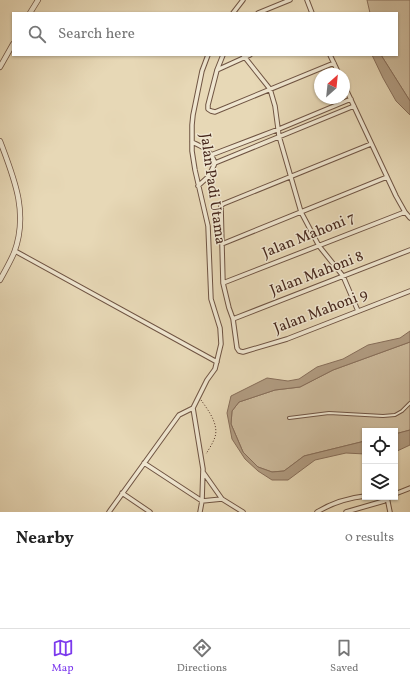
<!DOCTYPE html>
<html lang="en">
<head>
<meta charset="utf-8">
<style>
  body { margin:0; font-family:Vollkorn,serif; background:#f2f2f2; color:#222 }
  .controls { position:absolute; right:12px; bottom:12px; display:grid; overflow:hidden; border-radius:0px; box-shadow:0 1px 3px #0004 }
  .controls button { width:36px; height:36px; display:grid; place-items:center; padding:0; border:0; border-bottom:1px solid #e0e0e0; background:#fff; color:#222; font:20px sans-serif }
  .compass { position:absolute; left:314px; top:68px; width:36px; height:36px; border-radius:50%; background:#fff; box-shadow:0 1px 3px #0004; rotate:27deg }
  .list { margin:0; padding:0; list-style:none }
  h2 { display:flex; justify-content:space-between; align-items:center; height:52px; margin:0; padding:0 16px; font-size:17px }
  h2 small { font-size:13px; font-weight:400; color:#767676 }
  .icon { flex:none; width:22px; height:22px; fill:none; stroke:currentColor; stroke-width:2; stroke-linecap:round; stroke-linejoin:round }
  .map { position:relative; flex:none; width:410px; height:512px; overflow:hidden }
  .search { position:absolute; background:#fff; box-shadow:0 1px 3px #0004; left:12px; right:12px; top:12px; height:44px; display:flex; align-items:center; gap:10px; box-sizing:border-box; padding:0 14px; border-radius:0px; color:#767676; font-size:15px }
  .sheet { height:116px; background:#fff }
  nav { display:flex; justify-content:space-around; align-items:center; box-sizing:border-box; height:56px; border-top:1px solid #e0e0e0; background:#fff; font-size:11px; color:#767676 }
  nav a { display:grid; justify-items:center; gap:2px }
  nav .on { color:#7c3aed }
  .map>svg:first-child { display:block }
</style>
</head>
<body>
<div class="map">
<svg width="410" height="512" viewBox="0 0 410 512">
  <rect width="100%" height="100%" fill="#e7d8b6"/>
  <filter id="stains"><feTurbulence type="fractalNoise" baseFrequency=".005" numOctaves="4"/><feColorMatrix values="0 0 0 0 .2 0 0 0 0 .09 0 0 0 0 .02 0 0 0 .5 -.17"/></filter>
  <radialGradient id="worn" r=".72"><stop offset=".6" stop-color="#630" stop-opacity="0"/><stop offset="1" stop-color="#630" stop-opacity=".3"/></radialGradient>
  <path fill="#ccba9c" stroke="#8a715c" d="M 367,0 L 410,0 L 410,101 L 381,55 L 397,55 L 397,13 L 370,13 Z
    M 410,342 L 410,430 L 395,434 L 395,431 L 365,431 L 365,441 L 304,456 L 284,471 L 272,472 L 258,467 L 243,452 L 231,424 L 232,411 L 239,402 L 275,390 L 300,387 L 333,370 Z"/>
  <path fill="#b19c82" stroke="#876e5a" d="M 372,55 L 381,55 L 410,101 L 410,115 L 396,101 L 383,78 Z
    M 410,331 L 410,342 L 333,370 L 300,387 L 275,390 L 239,402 L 232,411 L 231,424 L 243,452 L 258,467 L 272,472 L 284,471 L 304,456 L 365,441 L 365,454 L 346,453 L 315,460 L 288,480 L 272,480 L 258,471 L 245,459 L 232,439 L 227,413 L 231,396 L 267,378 L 288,381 L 299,379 L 317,367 L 343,359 L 368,345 L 400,338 Z
    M 410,430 L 410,445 L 395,452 L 395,434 Z"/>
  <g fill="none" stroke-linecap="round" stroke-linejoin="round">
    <g stroke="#6f5443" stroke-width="4">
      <path id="service" d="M 289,418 L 329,413 L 383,416 L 395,415 L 402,411 L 410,403"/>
    </g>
    <g stroke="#6f5443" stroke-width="5.5">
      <path id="minor" d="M 307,0 L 312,13
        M 233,13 L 243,0
        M 258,13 L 290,0
        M 223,55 L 217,70 L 208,105 L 208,109 L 211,111 L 215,112 L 334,63
        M 243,55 L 270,89 L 275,106 L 279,136 L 301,212 L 319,246 L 343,276 L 358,311
        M 330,55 L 339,74
        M 217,70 L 250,55
        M 344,85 L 396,196 L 405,212 L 410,218
        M 192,142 C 205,148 210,150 215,163 L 209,176 L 198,186
        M 371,144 L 223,204 L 221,206 L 223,283 L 229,308 L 233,319 L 237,348 L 239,351 L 243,352 L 287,339 L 410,291
        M 211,155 L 279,129 L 351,99
        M 215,163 L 354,106
        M 222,244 L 387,177
        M 15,251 L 217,362
        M 223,283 L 405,212
        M 233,319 L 410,250
        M 144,463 L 202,501 L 222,499
        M 203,472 L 222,499 L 243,512
        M 122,493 L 150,512
        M 395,494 L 410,488
        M 387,497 L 390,512
        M 109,512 L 179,415 L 193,408
        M 200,512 L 202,501 L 203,469 L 193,408 L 207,380 L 215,369 L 221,344 L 220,328 L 211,299 L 208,226 L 195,170 L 192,151 L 192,125 L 193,115 L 202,71 L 208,55
        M 317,512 C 332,503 347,498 365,496
        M 346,512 L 384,501 L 387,497"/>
    </g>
    <g stroke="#6f5443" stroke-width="6">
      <path id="tertiary" d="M 30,13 L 38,0
        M 0,67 L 13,44
        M 0,141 C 14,178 29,213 14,253 C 10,262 5,271 0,280"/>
    </g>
    <path stroke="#47281d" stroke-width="1" stroke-dasharray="1 2" stroke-linecap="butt" d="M 201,400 C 208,410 219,424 215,437 C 213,443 209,449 206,454"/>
    <use href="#service" stroke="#efe6d0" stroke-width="2"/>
    <use href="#minor" stroke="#efe6d0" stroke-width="3.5"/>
    <use href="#tertiary" stroke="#efe6d0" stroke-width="4.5"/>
  </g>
  <g text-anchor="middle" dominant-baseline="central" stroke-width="3" stroke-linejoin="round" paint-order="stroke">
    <g font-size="15" fill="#47281d" stroke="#efe6d0">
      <text transform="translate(212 189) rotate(82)">Jalan Padi Utama</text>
      <text transform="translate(309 236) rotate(-22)">Jalan Mahoni 7</text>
      <text transform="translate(317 274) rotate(-21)">Jalan Mahoni 8</text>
      <text transform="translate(321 312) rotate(-21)">Jalan Mahoni 9</text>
    </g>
  </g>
  <rect width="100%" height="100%" filter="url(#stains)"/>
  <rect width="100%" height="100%" fill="url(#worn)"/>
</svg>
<div class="controls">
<button><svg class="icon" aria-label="locate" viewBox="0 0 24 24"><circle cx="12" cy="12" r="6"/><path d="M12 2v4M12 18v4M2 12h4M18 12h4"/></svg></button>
<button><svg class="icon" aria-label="layers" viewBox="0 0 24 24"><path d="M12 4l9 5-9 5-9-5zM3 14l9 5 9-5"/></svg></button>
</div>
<svg class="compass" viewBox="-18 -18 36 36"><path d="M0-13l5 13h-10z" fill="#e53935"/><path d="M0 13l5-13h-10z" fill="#767676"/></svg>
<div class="search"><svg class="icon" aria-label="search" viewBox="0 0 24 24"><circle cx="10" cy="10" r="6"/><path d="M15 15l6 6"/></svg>Search here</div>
</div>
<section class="sheet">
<h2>Nearby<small>0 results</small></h2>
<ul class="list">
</ul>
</section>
<nav>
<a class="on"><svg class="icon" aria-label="map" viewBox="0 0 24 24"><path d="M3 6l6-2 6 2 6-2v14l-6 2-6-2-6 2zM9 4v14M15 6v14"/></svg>Map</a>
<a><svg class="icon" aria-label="directions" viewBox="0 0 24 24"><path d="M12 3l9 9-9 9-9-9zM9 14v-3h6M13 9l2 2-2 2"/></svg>Directions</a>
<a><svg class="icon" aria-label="saved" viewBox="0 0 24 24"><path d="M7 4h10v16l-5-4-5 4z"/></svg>Saved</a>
</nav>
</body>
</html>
